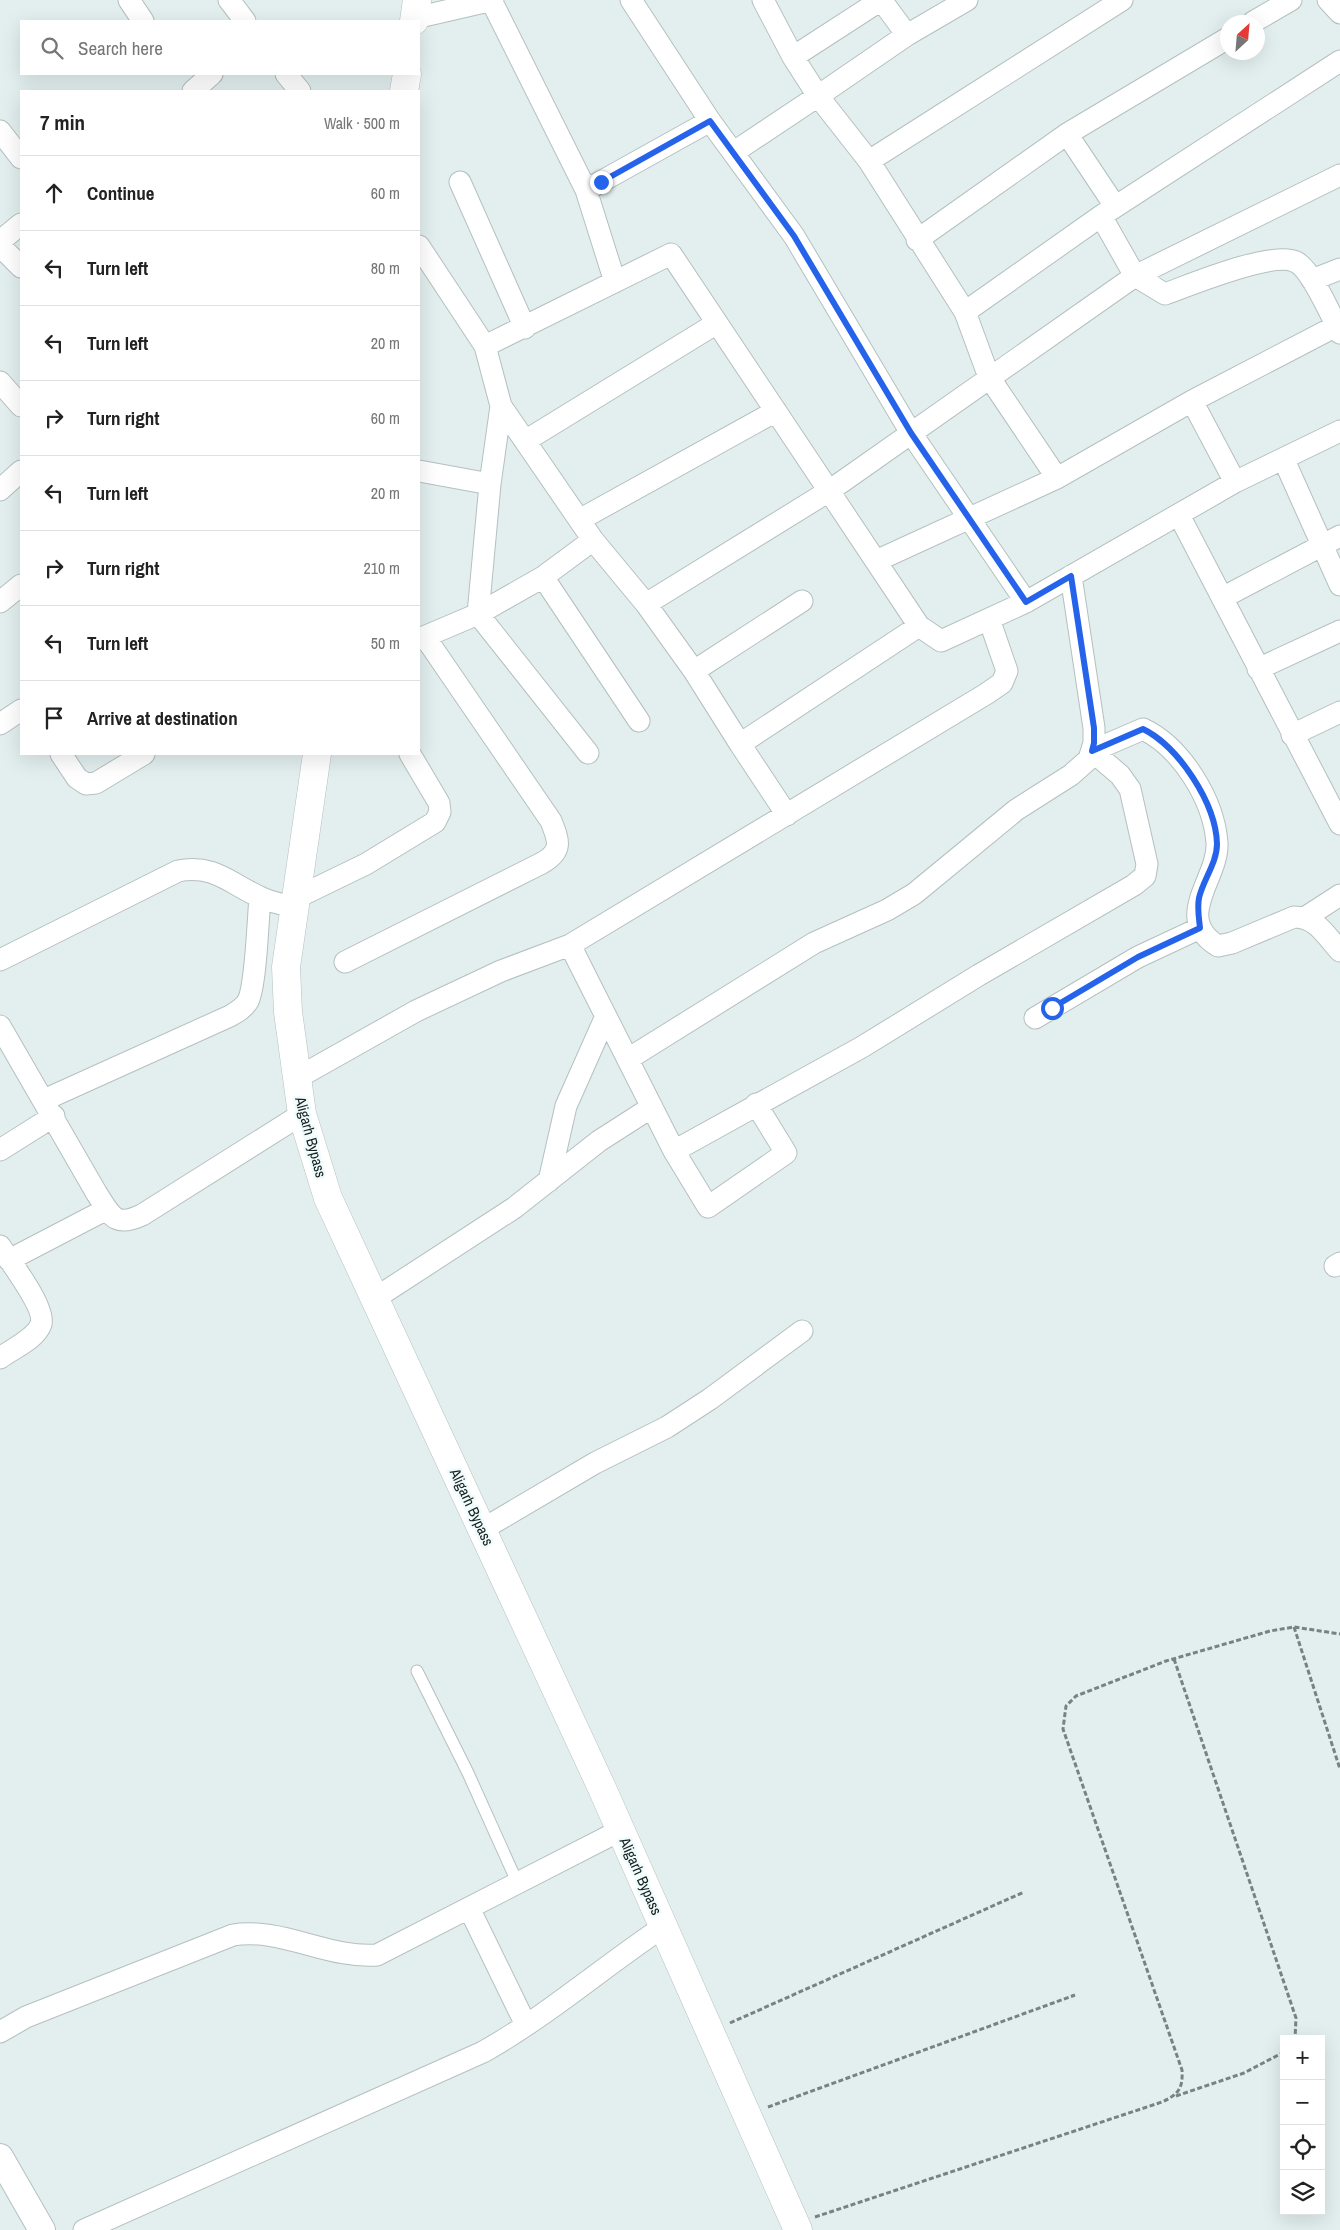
<!DOCTYPE html>
<html lang="en">
<head>
<meta charset="utf-8">
<style>
  body { margin:0; font-family:"Archivo Narrow",sans-serif; background:#f2f2f2; color:#222 }
  .controls { position:absolute; right:15px; bottom:15px; display:grid; overflow:hidden; border-radius:0px; box-shadow:0 5px 20px #0002 }
  .controls button { width:45px; height:45px; display:grid; place-items:center; padding:0; border:0; border-bottom:1px solid #e0e0e0; background:#fff; color:#222; font:25px sans-serif }
  .compass { position:absolute; left:1220px; top:15px; width:45px; height:45px; border-radius:50%; background:#fff; box-shadow:0 5px 20px #0002; rotate:26deg }
  .stop { position:absolute; width:15px; height:15px; margin:-11px; border:4px solid #2563eb; border-radius:50%; background:#fff }
  .stop.end { background:#2563eb; border-color:#fff; box-shadow:0 1px 5px #0008 }
  .list { margin:0; padding:0; list-style:none }
  h2 { display:flex; justify-content:space-between; align-items:center; height:65px; margin:0; padding:0 20px; font-size:21px }
  h2 small { font-size:16px; font-weight:400; color:#767676 }
  .list li { display:grid; grid-template-columns:32px 1fr auto; gap:15px; align-items:center; box-sizing:border-box; height:75px; padding:0 20px; border-top:1px solid #e0e0e0 }
  .list b { display:block; font-size:19px; white-space:nowrap }
  .list em { font-size:16px; font-style:normal; color:#767676 }
  .icon { flex:none; width:28px; height:28px; fill:none; stroke:currentColor; stroke-width:2; stroke-linecap:round; stroke-linejoin:round }
  .map { position:relative; flex:none; width:1340px; height:2230px; overflow:hidden }
  .search { position:absolute; background:#fff; box-shadow:0 5px 20px #0002; left:20px; top:20px; width:400px; height:55px; display:flex; align-items:center; gap:12px; box-sizing:border-box; padding:0 18px; border-radius:0px; color:#767676; font-size:19px }
  .panel { position:absolute; background:#fff; box-shadow:0 5px 20px #0002; left:20px; top:90px; width:400px; height:665px; border-radius:0px }
  .map>svg:first-child { display:block }
</style>
</head>
<body>
<div class="map">
<svg width="1340" height="2230" viewBox="0 0 1340 2230">
  <rect width="100%" height="100%" fill="#e2efee"/>
  <g fill="none" stroke-linecap="round" stroke-linejoin="round">
    <g stroke="#b4c0bf" stroke-width="13">
      <path id="service" d="M 417,1671 L 468,1773 L 518,1884"/>
    </g>
    <g stroke="#b4c0bf" stroke-width="23">
      <path id="minor" d="M 129,0 L 143,21
        M 229,0 L 245,21
        M 491,0 L 586,190 L 615,282
        M 631,0 L 710,121 L 794,236 L 911,433 L 1026,602
        M 763,0 L 793,57
        M 967,0 L 907,35 L 818,96 L 869,161 L 965,312 L 1101,216 L 1340,61
        M 1328,0 L 1340,13
        M 882,1 L 907,35
        M 415,18 L 493,0
        M 1253,22 L 1291,0
        M 286,74 L 300,91
        M 193,91 L 212,74
        M 0,131 L 21,158
        M 1067,134 L 1115,206
        M 734,152 L 818,96 L 793,57 L 881,0
        M 869,161 L 1122,0
        M 460,182 L 525,328
        M 586,190 L 710,121
        M 1101,216 L 1135,276 L 1340,175
        M 917,240 L 1067,134 L 1228,38
        M 0,241 L 21,224
        M 0,246 L 21,267
        M 419,246 L 485,346 L 501,406 L 593,540 L 646,604 L 694,671 L 740,744 L 919,626
        M 1312,280 L 1340,269
        M 965,312 L 989,377 L 1057,478 L 1192,401 L 1340,324
        M 485,346 L 671,254 L 919,626 L 941,641 L 1026,602 L 1235,482 L 1340,431
        M 0,382 L 21,406
        M 1192,401 L 1235,482
        M 501,406 L 490,484 L 478,614 L 588,753
        M 525,441 L 717,323
        M 1284,460 L 1340,585
        M 419,471 L 490,484
        M 0,490 L 21,471
        M 1179,515 L 1340,824
        M 581,519 L 776,411
        M 876,561 L 1057,478
        M 543,577 L 639,721
        M 1222,598 L 1340,536
        M 0,602 L 21,585
        M 646,604 L 829,491 L 1135,276 L 1165,294 C 1190,285 1274,250 1296,262 C 1311,269 1332,317 1340,333
        M 419,639 L 478,614 L 543,577 L 593,540
        M 1258,669 L 1340,631
        M 694,671 L 802,601
        M 0,724 L 21,710
        M 1292,735 L 1340,712
        M 740,744 L 787,815
        M 61,754 L 77,778 L 86,784 L 96,783 L 144,754
        M 298,897 L 366,864 L 435,822 L 440,812 L 439,803 L 410,754
        M 1306,917 L 1340,895
        M 570,945 L 674,1151 L 708,1207 L 786,1153 L 756,1104
        M 0,960 L 178,871 C 215,864 230,884 262,898 C 273,903 285,905 296,907
        M 345,962 L 542,863 C 563,851 559,841 551,821 L 425,637
        M 1035,1018 L 1138,957 L 1200,928
        M 0,1026 L 97,1194 C 111,1215 114,1228 142,1215 L 302,1114
        M 628,1059 L 814,943 L 887,910 L 914,894 L 1016,810 L 1071,775 L 1089,759 L 1094,743 L 1094,728 L 1071,576
        M 297,1078 L 416,1011 L 501,971 L 570,945 L 986,694 L 1002,683 L 1007,671 L 989,619
        M 44,1100 L 230,1016 C 237,1012 244,1008 248,1001 C 256,985 258,919 260,897
        M 0,1150 L 54,1116
        M 674,1151 L 862,1047 L 979,975 L 1134,885 L 1145,876 L 1147,864 L 1130,789 L 1120,775 L 1092,751 L 1143,729 C 1181,747 1214,800 1217,843 C 1219,878 1172,918 1218,946 L 1232,943 L 1294,917 C 1317,917 1326,936 1340,951
        M 549,1181 L 566,1106 L 606,1016
        M 0,1246 C 9,1260 46,1308 41,1324 C 36,1339 12,1349 0,1358
        M 9,1260 L 107,1209
        M 1335,1266 L 1340,1263
        M 374,1299 L 514,1208 L 599,1141 L 652,1107
        M 483,1529 L 595,1463 L 667,1427 L 710,1399 L 802,1331
        M 469,1908 L 526,2025
        M 0,2032 L 26,2017 L 233,1935 C 281,1927 329,1959 377,1955 L 621,1830
        M 84,2230 L 483,2052 C 547,2016 603,1967 663,1927"/>
    </g>
    <g stroke="#b4c0bf" stroke-width="28">
      <path id="tertiary" d="M 0,2157 L 42,2230"/>
    </g>
    <g stroke="#b4c0bf" stroke-width="29">
      <path id="trunk" d="M 414,21 L 417,0
        M 404,91 L 407,74
        M 317,754 L 286,967 L 288,1012 L 302,1114 L 328,1198 L 601,1786 L 798,2230"/>
    </g>
    <path stroke="#798282" stroke-width="3" stroke-dasharray="5 2.5" stroke-linecap="butt" d="M 1294,1627 L 1340,1769
      M 1174,1659 L 1296,2018 L 1295,2039
      M 730,2023 L 1024,1892
      M 1176,2096 L 1244,2073 L 1284,2052
      M 768,2107 L 1075,1995
      M 815,2217 L 1162,2102 C 1179,2094 1183,2088 1182,2070 L 1063,1729 L 1066,1706 L 1076,1696 L 1166,1661 L 1270,1631 L 1294,1627 L 1340,1634"/>
    <use href="#service" stroke="#fff" stroke-width="11"/>
    <use href="#minor" stroke="#fff" stroke-width="21"/>
    <use href="#tertiary" stroke="#fff" stroke-width="26"/>
    <use href="#trunk" stroke="#fff" stroke-width="28"/>
  </g>
  <g fill="none" stroke-linecap="round" stroke-linejoin="round">
    <path stroke="#2563eb" stroke-width="6" d="M 601,182 L 710,121 L 794,236 L 911,433 L 1026,602 L 1071,576 L 1094,728 L 1094,743 L 1092,751 L 1143,729 C 1178,746 1216,803 1217,844 C 1217,863 1203,880 1199,898 C 1197,908 1199,918 1200,928 L 1138,957 L 1052,1008"/>
  </g>
  <g text-anchor="middle" dominant-baseline="central" stroke-width="5" stroke-linejoin="round" paint-order="stroke">
    <g font-size="15" fill="#1b2020" stroke="#effcfc">
      <text transform="translate(311 1137) rotate(75)">Aligarh Bypass</text>
      <text transform="translate(472 1507) rotate(65)">Aligarh Bypass</text>
      <text transform="translate(641 1876) rotate(66)">Aligarh Bypass</text>
    </g>
  </g>
</svg>
<div class="controls">
<button>+</button>
<button>−</button>
<button><svg class="icon" aria-label="locate" viewBox="0 0 24 24"><circle cx="12" cy="12" r="6"/><path d="M12 2v4M12 18v4M2 12h4M18 12h4"/></svg></button>
<button><svg class="icon" aria-label="layers" viewBox="0 0 24 24"><path d="M12 4l9 5-9 5-9-5zM3 14l9 5 9-5"/></svg></button>
</div>
<svg class="compass" viewBox="-18 -18 36 36"><path d="M0-13l5 13h-10z" fill="#e53935"/><path d="M0 13l5-13h-10z" fill="#767676"/></svg>
<div class="stop" style="left:1052px;top:1008px"></div>
<div class="stop end" style="left:601px;top:182px"></div>
<div class="search"><svg class="icon" aria-label="search" viewBox="0 0 24 24"><circle cx="10" cy="10" r="6"/><path d="M15 15l6 6"/></svg>Search here</div>
<section class="panel">
<h2>7 min<small>Walk · 500 m</small></h2>
<ul class="list">
<li><svg class="icon" aria-label="ahead" viewBox="0 0 24 24"><path d="M12 20V5M6 11l6-6 6 6"/></svg><div><b>Continue</b></div><em>60 m</em></li>
<li><svg class="icon" aria-label="left" viewBox="0 0 24 24"><path d="M17 20v-9H6M10 6l-5 5 5 5"/></svg><div><b>Turn left</b></div><em>80 m</em></li>
<li><svg class="icon" aria-label="left" viewBox="0 0 24 24"><path d="M17 20v-9H6M10 6l-5 5 5 5"/></svg><div><b>Turn left</b></div><em>20 m</em></li>
<li><svg class="icon" aria-label="right" viewBox="0 0 24 24"><path d="M7 20v-9h11M14 6l5 5-5 5"/></svg><div><b>Turn right</b></div><em>60 m</em></li>
<li><svg class="icon" aria-label="left" viewBox="0 0 24 24"><path d="M17 20v-9H6M10 6l-5 5 5 5"/></svg><div><b>Turn left</b></div><em>20 m</em></li>
<li><svg class="icon" aria-label="right" viewBox="0 0 24 24"><path d="M7 20v-9h11M14 6l5 5-5 5"/></svg><div><b>Turn right</b></div><em>210 m</em></li>
<li><svg class="icon" aria-label="left" viewBox="0 0 24 24"><path d="M17 20v-9H6M10 6l-5 5 5 5"/></svg><div><b>Turn left</b></div><em>50 m</em></li>
<li><svg class="icon" aria-label="arrive" viewBox="0 0 24 24"><path d="M6 21V4h12l-3 4 3 4H6"/></svg><div><b>Arrive at destination</b></div></li>
</ul>
</section>
</div>
</body>
</html>
